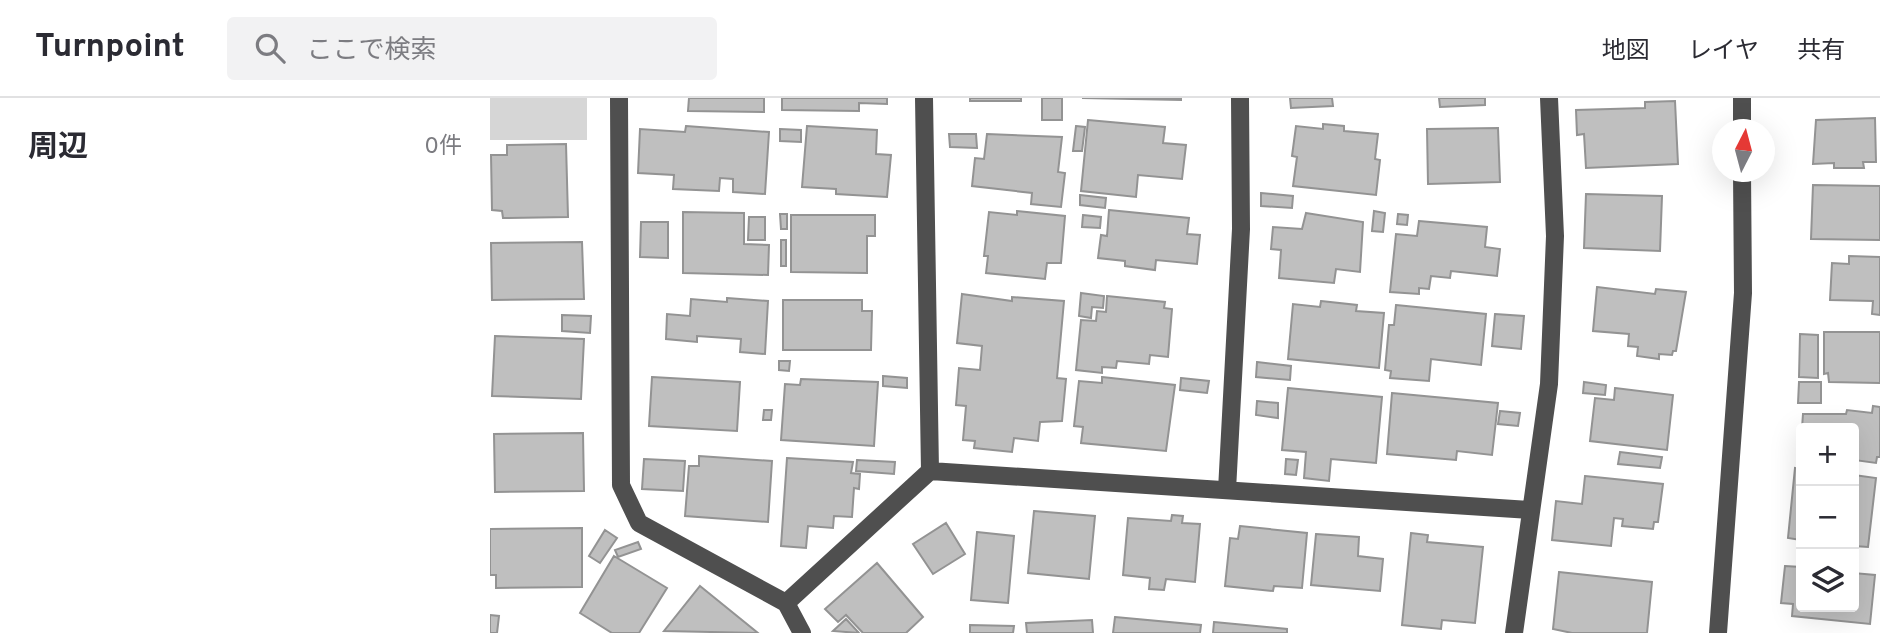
<!DOCTYPE html>
<html lang="ja">
<head>
<meta charset="utf-8">
<style>
  body { margin:0; font-family:Overpass,"Noto Sans JP",sans-serif; background:#f2f2f3; color:#2b2b33 }
  .controls { position:absolute; right:21px; bottom:21px; display:grid; overflow:hidden; border-radius:7px; box-shadow:0 7px 28px #0002 }
  .controls button { width:63px; height:63px; display:grid; place-items:center; padding:0; border:0; border-bottom:2px solid #e1e1e2; background:#fff; color:#2b2b33; font:35px sans-serif }
  .compass { position:absolute; left:1222px; top:21px; width:63px; height:63px; border-radius:50%; background:#fff; box-shadow:0 7px 28px #0002; rotate:6deg }
  .list { margin:0; padding:0; list-style:none }
  h2 { display:flex; justify-content:space-between; align-items:center; height:91px; margin:0; padding:0 28px; font-size:30px }
  h2 small { font-size:23px; font-weight:400; color:#7c7c81 }
  .icon { flex:none; width:38px; height:38px; fill:none; stroke:currentColor; stroke-width:2; stroke-linecap:round; stroke-linejoin:round }
  .map { position:relative; flex:none; width:1390px; height:535px; overflow:hidden }
  header { display:flex; align-items:center; gap:42px; box-sizing:border-box; height:98px; padding:0 35px; background:#fff; border-bottom:2px solid #e1e1e2 }
  header strong { font-size:33px }
  nav { display:flex; gap:38px; margin-inline-start:auto; font-size:24px }
  .search { width:490px; height:63px; background:#f2f2f3; display:flex; align-items:center; gap:18px; box-sizing:border-box; padding:0 24px; border-radius:7px; color:#7c7c81; font-size:26px }
  main { display:flex }
  aside { flex:1; background:#fff }
  .map>svg:first-child { display:block }
</style>
</head>
<body>
<header>
<strong>Turnpoint</strong>
<div class="search"><svg class="icon" aria-label="search" viewBox="0 0 24 24"><circle cx="10" cy="10" r="6"/><path d="M15 15l6 6"/></svg>ここで検索</div>
<nav><a>地図</a><a>レイヤ</a><a>共有</a></nav>
</header>
<main>
<aside>
<h2>周辺<small>0件</small></h2>
<ul class="list">
</ul>
</aside>
<div class="map">
<svg width="1390" height="535" viewBox="0 0 1390 535">
  <rect width="100%" height="100%" fill="#fff"/>
  <path fill="#d6d6d6" d="M 0,0 L 97,0 L 97,42 L 0,42 Z"/>
  <path fill="#bfbfbf" stroke="#939393" stroke-width="2" d="M 199,0 L 274,0 L 274,14 L 198,13 Z
    M 292,0 L 397,0 L 397,6 L 369,5 L 369,13 L 292,12 Z
    M 480,0 L 531,0 L 531,3 L 480,3 Z
    M 552,0 L 572,0 L 572,22 L 552,22 Z
    M 592,0 L 691,0 L 691,2 Z
    M 800,0 L 842,0 L 843,8 L 801,10 Z
    M 949,0 L 995,0 L 995,7 L 950,9 Z
    M 1185,3 L 1188,66 L 1096,70 L 1094,36 L 1087,37 L 1086,12 L 1155,10 L 1155,4 Z
    M 1385,20 L 1386,64 L 1373,64 L 1374,70 L 1344,70 L 1344,65 L 1323,66 L 1326,22 Z
    M 598,22 L 675,29 L 673,45 L 696,47 L 692,81 L 648,77 L 646,99 L 591,93 Z
    M 833,26 L 854,28 L 854,33 L 888,36 L 885,61 L 890,62 L 886,97 L 803,88 L 807,59 L 802,58 L 806,28 L 833,31 Z
    M 196,28 L 279,34 L 275,96 L 243,94 L 243,81 L 230,80 L 229,93 L 183,91 L 184,77 L 148,75 L 150,31 L 195,34 Z
    M 317,28 L 387,32 L 386,56 L 401,57 L 397,99 L 346,96 L 346,91 L 312,89 Z
    M 586,28 L 595,29 L 592,53 L 583,53 Z
    M 1008,30 L 1010,84 L 938,86 L 937,31 Z
    M 290,31 L 311,32 L 311,44 L 290,43 Z
    M 459,36 L 486,36 L 487,50 L 460,49 Z
    M 497,36 L 572,39 L 568,74 L 575,75 L 571,109 L 541,106 L 542,95 L 482,88 L 485,60 L 494,61 Z
    M 76,46 L 78,119 L 13,120 L 12,113 L 2,112 L 1,57 L 17,57 L 17,47 Z
    M 1323,87 L 1390,88 L 1390,142 L 1321,141 Z
    M 771,95 L 803,98 L 802,110 L 771,108 Z
    M 1096,96 L 1172,98 L 1170,153 L 1094,150 Z
    M 590,97 L 616,100 L 615,110 L 590,107 Z
    M 619,112 L 699,120 L 697,136 L 710,137 L 707,166 L 666,162 L 665,172 L 635,168 L 635,163 L 608,160 L 611,137 L 617,138 Z
    M 527,113 L 575,118 L 571,165 L 557,165 L 555,181 L 496,175 L 498,158 L 494,158 L 499,114 L 527,117 Z
    M 884,113 L 895,115 L 893,134 L 882,133 Z
    M 193,114 L 254,115 L 254,146 L 279,147 L 278,177 L 193,175 Z
    M 816,115 L 873,124 L 870,174 L 846,171 L 844,185 L 789,180 L 791,152 L 781,151 L 783,129 L 812,131 Z
    M 290,116 L 297,116 L 297,131 L 291,131 Z
    M 908,116 L 918,117 L 917,127 L 907,126 Z
    M 301,117 L 385,117 L 385,138 L 377,138 L 377,175 L 301,174 Z
    M 593,117 L 611,119 L 610,130 L 592,129 Z
    M 259,119 L 275,119 L 275,142 L 258,142 Z
    M 929,123 L 997,129 L 995,149 L 1010,151 L 1007,178 L 961,173 L 960,180 L 941,178 L 939,191 L 929,190 L 929,196 L 900,194 L 906,136 L 927,138 Z
    M 151,124 L 178,124 L 178,160 L 150,159 Z
    M 291,142 L 296,142 L 296,168 L 291,168 Z
    M 92,144 L 94,201 L 2,202 L 1,145 Z
    M 1359,158 L 1390,159 L 1390,217 L 1382,216 L 1383,203 L 1340,202 L 1342,165 L 1359,166 Z
    M 1107,189 L 1165,196 L 1166,191 L 1196,194 L 1186,253 L 1183,253 L 1182,257 L 1169,256 L 1169,261 L 1147,258 L 1148,249 L 1138,248 L 1139,236 L 1103,233 Z
    M 591,195 L 614,198 L 613,210 L 602,209 L 601,220 L 589,218 Z
    M 472,196 L 522,203 L 522,199 L 574,203 L 567,280 L 576,281 L 572,323 L 550,324 L 548,343 L 524,340 L 522,354 L 484,350 L 485,343 L 473,342 L 476,308 L 466,307 L 469,270 L 490,272 L 492,248 L 467,245 Z
    M 617,198 L 675,204 L 674,210 L 682,211 L 678,259 L 660,257 L 659,266 L 627,263 L 626,270 L 612,269 L 612,275 L 586,272 L 591,222 L 606,223 L 607,213 L 616,214 Z
    M 237,200 L 278,203 L 275,256 L 250,254 L 251,241 L 207,238 L 207,244 L 176,241 L 177,216 L 200,218 L 201,201 L 237,204 Z
    M 293,202 L 372,202 L 372,213 L 382,213 L 381,252 L 293,252 Z
    M 831,203 L 867,207 L 866,213 L 894,215 L 889,270 L 798,261 L 803,206 L 830,209 Z
    M 906,207 L 996,216 L 991,267 L 941,261 L 939,283 L 900,280 L 901,273 L 895,272 L 899,227 L 904,227 Z
    M 1005,216 L 1034,218 L 1031,251 L 1002,248 Z
    M 72,217 L 101,218 L 100,235 L 72,233 Z
    M 1334,234 L 1390,234 L 1390,285 L 1339,284 L 1338,275 L 1334,276 Z
    M 1310,236 L 1328,237 L 1328,280 L 1309,279 Z
    M 5,238 L 94,241 L 91,301 L 2,298 Z
    M 289,263 L 300,263 L 299,273 L 289,272 Z
    M 767,264 L 801,268 L 800,282 L 766,279 Z
    M 393,278 L 417,280 L 417,290 L 393,288 Z
    M 162,279 L 250,284 L 247,333 L 159,328 Z
    M 612,279 L 685,287 L 676,353 L 591,345 L 593,329 L 584,328 L 589,283 L 612,285 Z
    M 691,280 L 719,283 L 717,295 L 690,292 Z
    M 311,281 L 388,284 L 384,348 L 291,342 L 295,286 L 310,287 Z
    M 1094,284 L 1116,287 L 1115,297 L 1093,295 Z
    M 1309,284 L 1331,284 L 1331,305 L 1308,305 Z
    M 798,290 L 892,299 L 886,365 L 841,361 L 839,383 L 814,380 L 816,354 L 792,352 Z
    M 1125,290 L 1183,297 L 1177,352 L 1100,343 L 1105,300 L 1124,302 Z
    M 902,295 L 1008,305 L 1002,357 L 967,353 L 966,362 L 897,356 Z
    M 767,303 L 788,305 L 788,320 L 766,317 Z
    M 1383,308 L 1390,309 L 1390,359 L 1387,359 L 1386,365 L 1364,362 L 1364,330 L 1312,330 L 1313,316 L 1356,316 L 1357,312 L 1382,315 Z
    M 274,312 L 282,312 L 281,322 L 273,322 Z
    M 1010,313 L 1030,315 L 1028,328 L 1008,326 Z
    M 93,335 L 94,393 L 5,394 L 4,336 Z
    M 1130,354 L 1172,359 L 1170,370 L 1128,366 Z
    M 209,358 L 282,363 L 278,424 L 195,418 L 199,368 L 209,368 Z
    M 297,360 L 363,364 L 361,375 L 370,376 L 369,391 L 364,390 L 362,419 L 344,418 L 343,430 L 318,428 L 316,450 L 291,448 Z
    M 154,361 L 195,363 L 193,393 L 152,391 Z
    M 796,361 L 808,362 L 806,377 L 795,376 Z
    M 367,362 L 405,364 L 404,376 L 366,373 Z
    M 1305,370 L 1311,371 L 1311,442 L 1298,440 Z
    M 1364,377 L 1386,380 L 1378,449 L 1364,448 Z
    M 1095,378 L 1173,386 L 1168,424 L 1164,424 L 1163,431 L 1132,428 L 1133,421 L 1124,420 L 1121,448 L 1062,442 L 1066,403 L 1092,406 Z
    M 544,413 L 605,418 L 599,481 L 538,475 Z
    M 682,417 L 693,418 L 692,425 L 710,426 L 705,484 L 676,481 L 674,492 L 659,491 L 660,480 L 633,477 L 638,420 L 681,423 Z
    M 456,425 L 475,456 L 443,476 L 423,446 Z
    M 750,428 L 817,435 L 812,490 L 784,488 L 783,493 L 735,488 L 740,440 L 748,441 Z
    M 92,430 L 92,489 L 6,490 L 6,477 L 0,477 L 0,431 Z
    M 115,432 L 127,440 L 110,465 L 99,458 Z
    M 487,434 L 524,438 L 518,505 L 481,502 Z
    M 921,435 L 938,437 L 937,444 L 993,449 L 985,525 L 952,522 L 951,531 L 912,527 Z
    M 826,436 L 869,439 L 868,458 L 893,461 L 890,493 L 821,487 Z
    M 148,444 L 151,451 L 128,459 L 125,452 Z
    M 124,458 L 177,490 L 149,535 L 122,535 L 90,515 Z
    M 387,465 L 433,519 L 416,535 L 373,535 L 356,517 L 348,524 L 335,511 Z
    M 1295,468 L 1311,469 L 1311,509 L 1364,509 L 1364,475 L 1385,477 L 1380,526 L 1302,518 L 1303,506 L 1291,505 Z
    M 1069,474 L 1162,484 L 1157,535 L 1082,535 L 1063,531 Z
    M 210,488 L 268,535 L 174,533 Z
    M 0,517 L 9,518 L 7,535 L 0,535 Z
    M 625,519 L 711,527 L 710,535 L 623,535 Z
    M 356,521 L 369,535 L 343,533 Z
    M 602,522 L 603,535 L 537,535 L 536,525 Z
    M 724,524 L 797,531 L 797,535 L 723,535 Z
    M 480,527 L 524,528 L 523,535 L 480,535 Z"/>
  <g fill="none" stroke-linecap="round" stroke-linejoin="round">
    <path stroke="#4f4f4f" stroke-width="18" d="M 129,0 L 131,387 L 149,425 L 296,505 L 312,535
      M 434,0 L 440,373
      M 1252,0 L 1252,32
      M 737,392 L 751,131 L 750,0
      M 296,505 L 440,373 L 1039,412
      M 1024,535 L 1059,286 L 1065,138 L 1059,0
      M 1228,535 L 1253,195 L 1252,74"/>
  </g>
</svg>
<div class="controls">
<button>+</button>
<button>−</button>
<button><svg class="icon" aria-label="layers" viewBox="0 0 24 24"><path d="M12 4l9 5-9 5-9-5zM3 14l9 5 9-5"/></svg></button>
</div>
<svg class="compass" viewBox="-18 -18 36 36"><path d="M0-13l5 13h-10z" fill="#e53935"/><path d="M0 13l5-13h-10z" fill="#7c7c81"/></svg>
</div>
</main>
</body>
</html>
